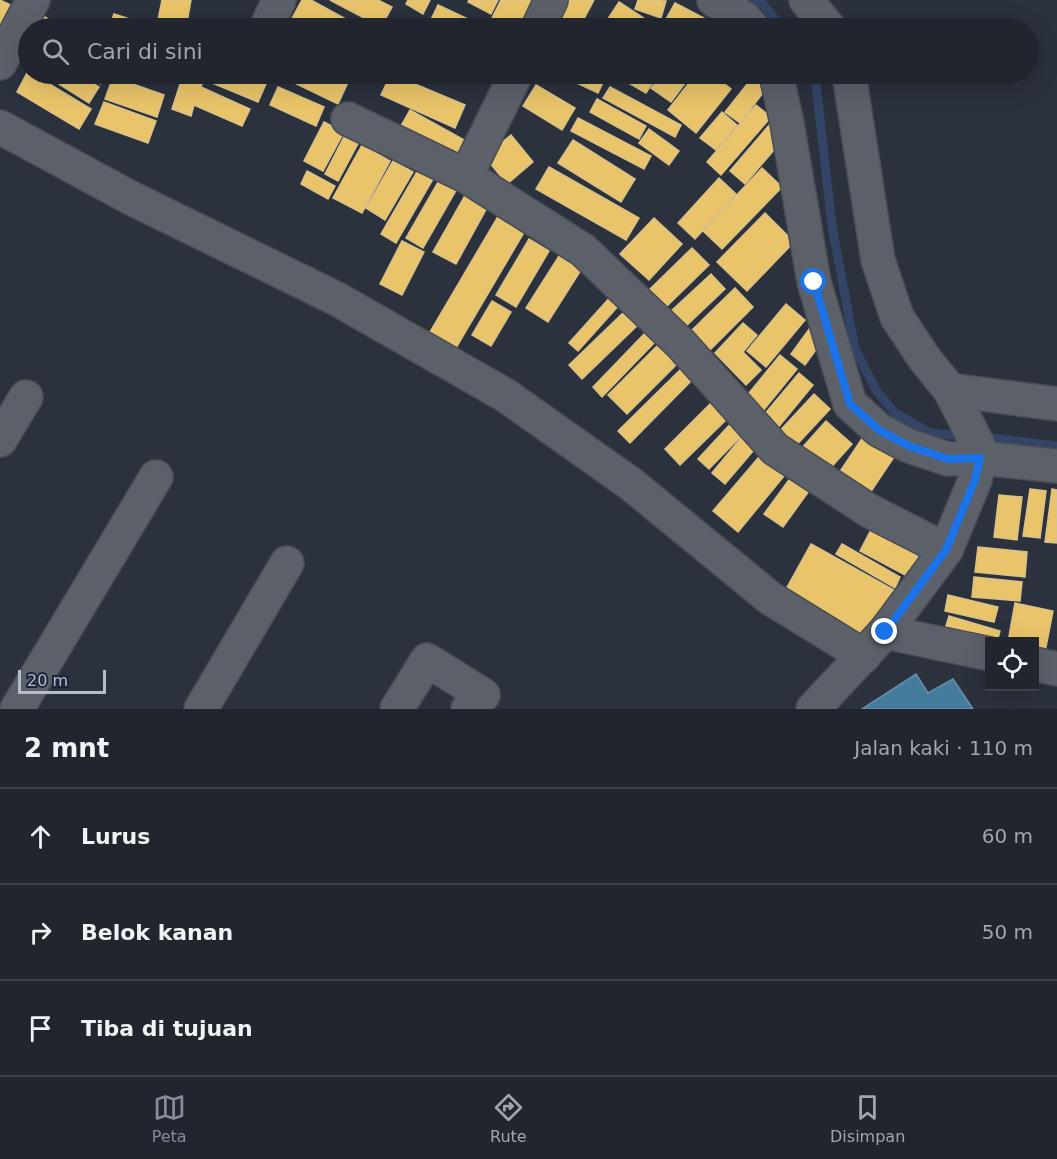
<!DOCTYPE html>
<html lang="id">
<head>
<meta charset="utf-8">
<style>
  :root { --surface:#20252e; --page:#2d313a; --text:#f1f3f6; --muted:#a2a5aa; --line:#3d424a; --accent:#858c9b }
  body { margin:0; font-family:"DejaVu Sans",sans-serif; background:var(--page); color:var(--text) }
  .controls { position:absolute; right:18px; bottom:18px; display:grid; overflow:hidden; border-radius:0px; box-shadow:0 6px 24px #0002 }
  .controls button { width:54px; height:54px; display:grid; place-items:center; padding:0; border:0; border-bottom:2px solid var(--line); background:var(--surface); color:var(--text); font:30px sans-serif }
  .scale { position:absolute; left:18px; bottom:15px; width:88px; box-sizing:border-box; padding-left:6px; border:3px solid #b5bdcd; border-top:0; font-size:16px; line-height:21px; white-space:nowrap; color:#b5bdcd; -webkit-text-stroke:4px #1d2639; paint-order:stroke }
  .stop { position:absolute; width:18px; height:18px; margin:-14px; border:4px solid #1a73e8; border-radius:50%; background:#fff }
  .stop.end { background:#1a73e8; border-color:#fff; box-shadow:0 2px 6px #0008 }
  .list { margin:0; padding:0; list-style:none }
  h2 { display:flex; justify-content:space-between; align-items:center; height:78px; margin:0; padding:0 24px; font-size:26px }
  h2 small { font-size:20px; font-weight:400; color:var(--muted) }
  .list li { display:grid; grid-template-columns:39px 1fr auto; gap:18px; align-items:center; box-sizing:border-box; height:96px; padding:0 24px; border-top:2px solid var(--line) }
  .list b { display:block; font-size:22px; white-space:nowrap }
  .list em { font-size:20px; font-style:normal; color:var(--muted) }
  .icon { flex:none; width:33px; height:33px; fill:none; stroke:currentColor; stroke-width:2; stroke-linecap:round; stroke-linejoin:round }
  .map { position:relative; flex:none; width:1057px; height:709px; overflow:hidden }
  .search { position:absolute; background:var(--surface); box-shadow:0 6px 24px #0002; left:18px; right:18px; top:18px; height:66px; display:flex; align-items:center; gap:15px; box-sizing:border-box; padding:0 21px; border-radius:33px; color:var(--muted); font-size:22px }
  .sheet { height:366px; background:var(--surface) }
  nav { display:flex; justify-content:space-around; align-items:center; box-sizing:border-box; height:84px; border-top:2px solid var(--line); background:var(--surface); font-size:16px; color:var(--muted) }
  nav a { display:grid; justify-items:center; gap:3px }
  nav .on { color:var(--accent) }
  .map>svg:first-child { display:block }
</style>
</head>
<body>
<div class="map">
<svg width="1057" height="709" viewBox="0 0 1057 709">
  <rect width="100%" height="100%" fill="#2b313d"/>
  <!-- homes -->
  <g fill="#e9c46a" stroke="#d9c288" stroke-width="1.5">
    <path d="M0 0 19 9 0 30Z"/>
    <path d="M162 0H191L186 28 157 25Z"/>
    <path d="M302 0H311L355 24 352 28H296L289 24Z"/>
    <path d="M330 0H378L392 7 381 27Z"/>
    <path d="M408 0H430L423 14 406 4Z"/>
    <path d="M469 0H498L491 14 468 2Z"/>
    <path d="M501 0H540L530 28H514L492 18Z"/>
    <path d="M560 0H594L579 28H546Z"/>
    <path d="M638 0 666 1 661 18 635 9Z"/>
    <path d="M619 2 659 28H610L604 25Z"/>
    <path d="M675 3 704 18 699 28H679L665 21Z"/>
    <path d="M438 5 487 28H437L429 24Z"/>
    <path d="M114 14 158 28H109Z"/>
    <path d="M45 17 62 28H38Z"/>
    <path d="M200 20 231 28H197Z"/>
    <path d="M717 20 725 28H707Z"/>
    <path d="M28 49V64L21 60Z"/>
    <path d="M28 71V74H33L91 109 79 129 17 92Z"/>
    <path d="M43 74H78L99 87 89 103Z"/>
    <path d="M84 74H107L100 84Z"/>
    <path d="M214 74H259L269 77 258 102 210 82Z"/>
    <path d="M276 74H341L350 78 338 104Z"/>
    <path d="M391 74 465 105 455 128 381 95Z"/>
    <path d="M566 74H607L598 93 564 77Z"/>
    <path d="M613 74H658L646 93Z"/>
    <path d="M662 74H692L671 102 651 88Z"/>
    <path d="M696 74H711L731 89 696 133 668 110Z"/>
    <path d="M755 74 769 85 740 123 725 112Z"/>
    <path d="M113 77 164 95 157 117 105 99Z"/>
    <path d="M182 78 202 84 201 87 250 109 242 126 194 105 191 116 172 109Z"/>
    <path d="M536 85 575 108 562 130 523 106Z"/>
    <path d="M278 87 324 107 316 126 270 105Z"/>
    <path d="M610 87 681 125 675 137 603 98Z"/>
    <path d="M597 99 646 126 639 139 590 112Z"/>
    <path d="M104 102 156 121 148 143 95 124Z"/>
    <path d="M756 105 771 117 721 175 707 162Z"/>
    <path d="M410 110 466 141 453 164 397 133Z"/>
    <path d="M722 112 737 125 716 150 700 138Z"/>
    <path d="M578 118 651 156 644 169 571 131Z"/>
    <path d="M324 122 344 132 323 171 304 161Z"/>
    <path d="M770 124 785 137 745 184 730 171Z"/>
    <path d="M649 129 679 151 669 165 639 143Z"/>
    <path d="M347 131 361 138 338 181 325 174Z"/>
    <path d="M511 135 533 162 507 184 485 157Z"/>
    <path d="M573 140 635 179 621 202 558 163Z"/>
    <path d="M362 145 390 161 362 213 333 198Z"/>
    <path d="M393 161 413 172 385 220 366 208Z"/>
    <path d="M549 167 639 218 626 240 536 189Z"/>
    <path d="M762 168 782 187 722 249 703 231Z"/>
    <path d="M418 170 433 179 396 243 381 234Z"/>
    <path d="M307 171 335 186 328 199 301 184Z"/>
    <path d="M441 177 458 187 423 248 406 238Z"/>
    <path d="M719 178 736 194 695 239 678 223Z"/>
    <path d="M467 192 489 204 456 264 433 252Z"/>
    <path d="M500 213 526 229 456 348 430 332Z"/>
    <path d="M765 213 794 242 747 291 717 262Z"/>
    <path d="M654 218 682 244 649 280 620 254Z"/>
    <path d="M529 239 549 251 516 307 496 295Z"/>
    <path d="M402 241 424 252 402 295 380 284Z"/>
    <path d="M692 248 709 265 666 307 649 290Z"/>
    <path d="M559 256 581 270 548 322 526 308Z"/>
    <path d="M711 274 725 289 684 328 670 312Z"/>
    <path d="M735 288 753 307 709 351 690 332Z"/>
    <path d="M612 295 621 303 578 351 569 343Z"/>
    <path d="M492 301 511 312 491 346 472 335Z"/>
    <path d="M786 304 805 320 766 367 747 351Z"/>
    <path d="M628 308 641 322 582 379 569 365Z"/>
    <path d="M743 323 757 335 743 352 761 370 746 385 715 353Z"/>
    <path d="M812 325 826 336 805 365 791 354Z"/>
    <path d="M646 332 656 341 602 397 593 387Z"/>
    <path d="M661 342 680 361 627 414 608 395Z"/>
    <path d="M780 355 797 369 758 417 741 403Z"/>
    <path d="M682 368 693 379 630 443 618 431Z"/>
    <path d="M799 373 813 385 772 435 757 423Z"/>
    <path d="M814 394 830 409 791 451 775 436Z"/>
    <path d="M713 401 729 417 680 465 665 449Z"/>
    <path d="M733 421 745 432 709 469 698 459Z"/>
    <path d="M826 421 852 444 827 472 801 449Z"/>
    <path d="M745 433 759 444 725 484 712 473Z"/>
    <path d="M865 434 896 454 866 499 835 479Z"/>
    <path d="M764 451 788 471 738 532 713 511Z"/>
    <path d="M791 477 809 491 783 527 764 514Z"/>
    <path d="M1030 489 1046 491 1040 538 1023 536Z"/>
    <path d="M1052 489 1057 490V543L1045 542Z"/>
    <path d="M999 495 1022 497 1017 540 994 537Z"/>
    <path d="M873 526 921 551 907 576 860 551Z"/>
    <path d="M811 544 894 590 862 646 780 600Z"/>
    <path d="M842 544 900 577 895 588 836 554Z"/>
    <path d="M978 547 1027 552 1025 577 975 572Z"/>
    <path d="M974 577 1022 582 1020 601 972 597Z"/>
    <path d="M948 595 998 607 994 622 945 611Z"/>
    <path d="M1015 603 1053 611 1045 652 1034 649V642H1008Z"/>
    <path d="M949 616 1000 631 997 642 943 636Z"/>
  </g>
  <!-- public -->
  <path fill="#457b9d" stroke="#678fab" stroke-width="1.5" d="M916 674 928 693 953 679 973 709H862Z"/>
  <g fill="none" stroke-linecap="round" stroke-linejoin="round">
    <!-- stream -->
    <g stroke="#334467" stroke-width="9">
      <path d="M755 0 763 4 782 28"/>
      <path d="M815 74 832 226 855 349 876 390 895 413 930 433 965 436"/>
      <path d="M982 437 1057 446"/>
    </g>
    <!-- minor casing -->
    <g stroke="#484c55" stroke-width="36">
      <g id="minor">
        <path d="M714 0 744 18 753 28"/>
        <path d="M266 28 279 0"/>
        <path d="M538 28 551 0"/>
        <path d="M0 63 33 0"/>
        <path d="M776 74 787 123 814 282 850 404 879 430 909 446 948 459 980 458 1057 466"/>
        <path d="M348 119 466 176 583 250 681 344 775 449 868 510 946 550"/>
        <path d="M0 127 131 198 337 299 505 395 631 484 770 598 864 656"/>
        <path d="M466 176 516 74"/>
        <path d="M950 390 1057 404"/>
        <path d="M0 440 26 397"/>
        <path d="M17 709 156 477"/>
        <path d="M201 709 287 563"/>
        <path d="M397 709 427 660 483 695 468 709"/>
      </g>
    </g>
    <!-- tertiary casing -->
    <g stroke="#484c55" stroke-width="36">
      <g id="tertiary">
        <path d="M806 0 829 28"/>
        <path d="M885 632 990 654"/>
        <path d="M1034 664 1057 669"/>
        <path d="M813 709 885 632 946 550 975 480 980 458 978 445 950 390 924 358 897 317 878 260 849 74"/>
      </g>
    </g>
    <!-- minor -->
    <use href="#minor" stroke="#5c6069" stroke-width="33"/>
    <!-- tertiary -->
    <use href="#tertiary" stroke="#5c6069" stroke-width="33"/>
  </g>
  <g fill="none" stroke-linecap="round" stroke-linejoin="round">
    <!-- route -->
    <path stroke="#1a73e8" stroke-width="8" d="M814 282 850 404 879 430 909 446 948 459 980 458 975 480 946 550 885 632"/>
  </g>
</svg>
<div class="controls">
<button><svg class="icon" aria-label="locate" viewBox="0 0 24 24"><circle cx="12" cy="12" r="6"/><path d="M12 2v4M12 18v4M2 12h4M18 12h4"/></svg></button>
</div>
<div class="scale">20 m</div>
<div class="stop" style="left:814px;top:282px"></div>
<div class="stop end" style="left:885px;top:632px"></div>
<div class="search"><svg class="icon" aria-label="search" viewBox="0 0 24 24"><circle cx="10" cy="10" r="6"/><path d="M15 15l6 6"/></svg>Cari di sini</div>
</div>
<section class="sheet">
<h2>2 mnt<small>Jalan kaki · 110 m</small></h2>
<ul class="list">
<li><svg class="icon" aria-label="ahead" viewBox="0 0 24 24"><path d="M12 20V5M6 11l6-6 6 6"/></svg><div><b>Lurus</b></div><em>60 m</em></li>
<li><svg class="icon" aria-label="right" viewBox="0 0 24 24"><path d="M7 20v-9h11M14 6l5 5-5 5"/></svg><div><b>Belok kanan</b></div><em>50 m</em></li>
<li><svg class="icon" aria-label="arrive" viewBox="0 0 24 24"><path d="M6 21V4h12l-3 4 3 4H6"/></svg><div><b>Tiba di tujuan</b></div></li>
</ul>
</section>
<nav>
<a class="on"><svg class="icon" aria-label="map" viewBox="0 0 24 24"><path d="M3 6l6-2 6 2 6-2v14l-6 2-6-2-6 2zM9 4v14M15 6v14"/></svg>Peta</a>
<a><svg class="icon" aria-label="directions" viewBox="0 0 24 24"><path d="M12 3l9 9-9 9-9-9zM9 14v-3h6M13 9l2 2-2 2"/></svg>Rute</a>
<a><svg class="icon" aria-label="saved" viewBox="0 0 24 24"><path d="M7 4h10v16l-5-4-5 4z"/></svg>Disimpan</a>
</nav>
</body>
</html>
